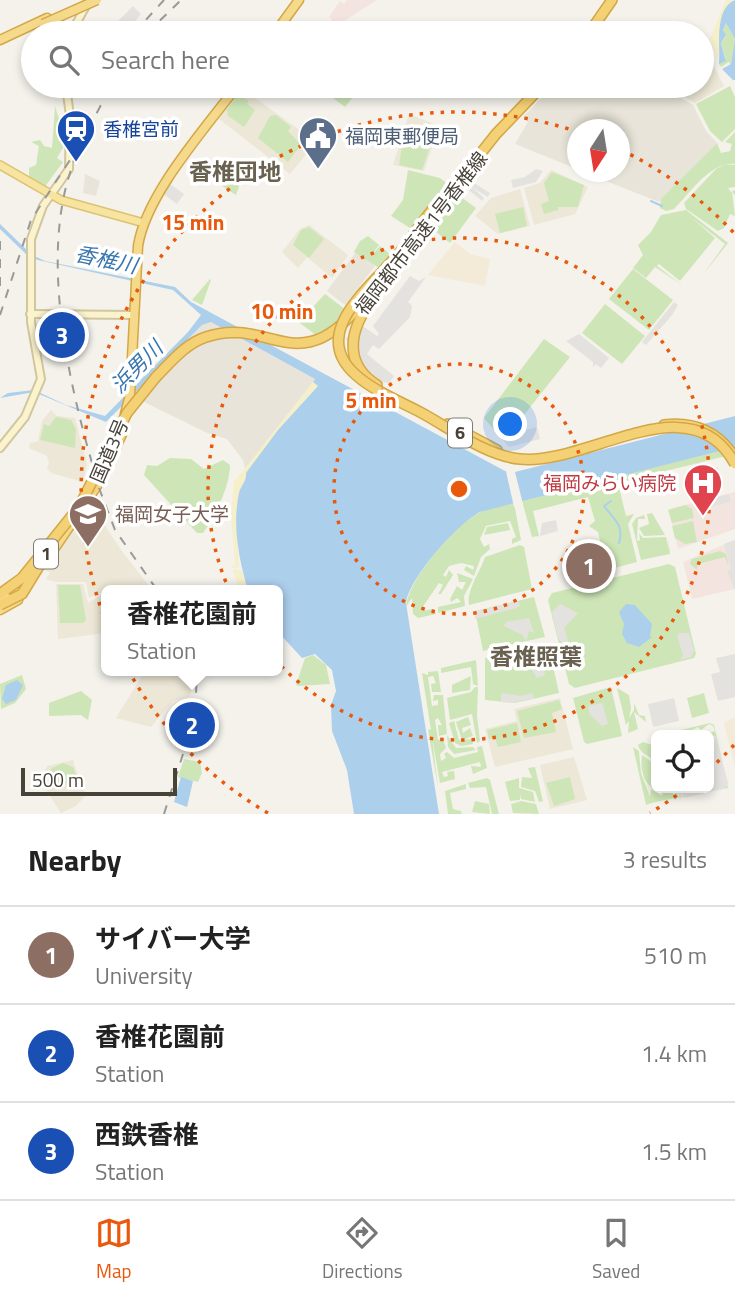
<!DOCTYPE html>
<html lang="en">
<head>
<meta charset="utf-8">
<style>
  :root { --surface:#fff; --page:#f2f2f2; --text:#222; --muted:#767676; --line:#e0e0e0; --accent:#ea580c }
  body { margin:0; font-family:"Titillium Web","Noto Sans JP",sans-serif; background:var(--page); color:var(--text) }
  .controls { position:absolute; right:21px; bottom:21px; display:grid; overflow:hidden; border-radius:10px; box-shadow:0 4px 10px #0003 }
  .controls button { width:63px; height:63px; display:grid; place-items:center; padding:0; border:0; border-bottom:2px solid var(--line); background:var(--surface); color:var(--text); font:35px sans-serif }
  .compass { position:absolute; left:567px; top:119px; width:63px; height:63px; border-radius:50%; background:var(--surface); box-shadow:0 4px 10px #0003; rotate:192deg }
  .scale { position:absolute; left:21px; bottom:18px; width:156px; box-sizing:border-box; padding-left:7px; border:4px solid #484339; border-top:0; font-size:19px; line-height:24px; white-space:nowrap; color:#484339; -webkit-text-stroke:5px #fff; paint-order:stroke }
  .you { position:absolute; left:511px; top:425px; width:24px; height:24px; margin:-18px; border:5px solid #fff; border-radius:50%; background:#1a73e8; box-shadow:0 0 0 10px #1a73e833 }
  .badge { display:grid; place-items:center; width:46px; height:46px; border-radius:50%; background:var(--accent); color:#fff; font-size:23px; font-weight:700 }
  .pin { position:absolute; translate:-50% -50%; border:4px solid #fff; box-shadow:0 2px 7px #0006 }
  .popup { position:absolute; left:101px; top:585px; width:182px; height:91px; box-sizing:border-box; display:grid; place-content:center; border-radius:10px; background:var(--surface); filter:drop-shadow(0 2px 5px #0005); font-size:23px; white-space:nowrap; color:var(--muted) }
  .popup b { font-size:26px; color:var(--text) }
  .popup::after { content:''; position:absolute; left:50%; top:100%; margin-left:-14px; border:14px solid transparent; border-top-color:var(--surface) }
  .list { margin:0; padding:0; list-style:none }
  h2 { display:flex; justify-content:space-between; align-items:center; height:91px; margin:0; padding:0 28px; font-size:30px }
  h2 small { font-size:23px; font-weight:400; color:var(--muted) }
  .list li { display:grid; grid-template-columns:46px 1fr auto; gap:21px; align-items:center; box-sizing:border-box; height:98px; padding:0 28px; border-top:2px solid var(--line) }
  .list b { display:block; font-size:26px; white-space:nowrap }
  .list p { margin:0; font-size:23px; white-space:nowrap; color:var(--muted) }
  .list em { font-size:23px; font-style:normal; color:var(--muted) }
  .icon { flex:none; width:38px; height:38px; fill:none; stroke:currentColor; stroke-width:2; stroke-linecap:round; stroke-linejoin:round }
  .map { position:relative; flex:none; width:735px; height:814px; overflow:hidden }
  .search { position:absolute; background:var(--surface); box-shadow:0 4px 10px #0003; left:21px; right:21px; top:21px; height:77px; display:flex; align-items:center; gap:18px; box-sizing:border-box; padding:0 24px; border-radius:38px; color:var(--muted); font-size:26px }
  .sheet { height:385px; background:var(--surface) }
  nav { display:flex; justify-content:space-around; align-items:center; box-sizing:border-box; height:98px; border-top:2px solid var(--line); background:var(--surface); font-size:19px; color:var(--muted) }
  nav a { display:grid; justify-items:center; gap:4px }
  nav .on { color:var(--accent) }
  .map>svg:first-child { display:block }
</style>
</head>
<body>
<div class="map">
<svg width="735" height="814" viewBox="0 0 735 814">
  <rect width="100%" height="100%" fill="#f4f2eb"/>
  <!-- residential -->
  <g fill="#e8e4d9">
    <path d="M656 22 675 25 682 33H653Z"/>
    <path d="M553 86H675L674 94 693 105 706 131 717 143 659 202 583 172H620V130H578L577 169 515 144 528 122 523 117Z"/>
    <path d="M85 174 100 181 96 196 83 193Z"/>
    <path d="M356 252 375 266 345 305 327 291Z"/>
    <path d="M211 322 315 379 246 473 243 460 227 439 207 433 132 396 202 325Z"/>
  </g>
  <!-- commercial -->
  <g fill="#f4ead8">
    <path d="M455 242 470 254 490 259 485 286 428 275Z"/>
    <path d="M735 717V768L724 723Z"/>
  </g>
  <!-- education -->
  <g fill="#ece7d6">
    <path d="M702 44 724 86 695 103 676 92 677 86H702Z"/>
    <path d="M240 87 316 142 290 174 219 119Z"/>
    <path d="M409 114 439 126 424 171 393 165Z"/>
    <path d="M551 170 588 187 575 214 534 225 524 188 540 183Z"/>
    <path d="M520 189 530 226 498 234 475 216 491 198Z"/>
    <path d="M309 225 348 255 332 278 307 257 298 268 282 252 300 229Z"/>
    <path d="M51 410 57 416 75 418 87 464 83 482 51 473 47 468 49 464 47 456 29 448 30 443 38 441 42 421Z"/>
    <path d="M92 500 96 502 107 529 124 554 149 586 145 590H106L89 598 86 582H55L46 579 50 573 44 569Z"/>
    <path d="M601 557 603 571 578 577 574 564Z"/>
    <path d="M56 584H83L88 603 104 593 106 633 58 639Z"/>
    <path d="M145 671H187L186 683 192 690 189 697 173 701 151 727 116 718Z"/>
    <path d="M560 698 573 749 495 767 485 729 517 721 514 709Z"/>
    <path d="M574 757 587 800 550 809 540 765Z"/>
    <path d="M73 760 81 786 87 794 76 806 61 813 41 782 47 766Z"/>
  </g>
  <!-- medical -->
  <g fill="#f4e4e0">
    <path d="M347 0H377L333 28 329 24 332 19 329 17 340 1 344 4Z"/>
    <path d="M735 492V529L678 549 669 509Z"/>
    <path d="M735 540V589L692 599 683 562Z"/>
  </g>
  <!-- green -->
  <g fill="#cee6b7">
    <path d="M726 23 735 39 731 65 729 62 721 67 719 64 726 59 721 43 726 36 723 30Z"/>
    <path d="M317 86H352L357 92 345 107Z"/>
    <path d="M730 86 735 97V129L722 142 710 131 696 104Z"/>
    <path d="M238 94 249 101 247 104 255 110 244 127 228 116 227 110Z"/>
    <path d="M55 106 60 122 58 132 65 144 57 158 63 162 44 188 29 178V168L36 165 39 146 31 142 40 140 44 146 52 148Z"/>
    <path d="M276 115 291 127 288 131 301 145 288 162 258 138 270 116Z"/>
    <path d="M735 132V164C712 160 689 194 674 209L666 211 660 208 661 199 717 143 721 153 730 151 732 144 725 142Z"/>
    <path d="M403 139 429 150 422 170 399 165Z"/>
    <path d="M725 164 735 165V187L728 188 731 192 735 190V195L732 192 735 216 730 214 724 228 718 231 686 209 684 203 716 169Z"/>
    <path d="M408 170 440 178 449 185 413 230 391 216 403 200Z"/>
    <path d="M552 172 584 185 578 207H558V210L544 214 541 204 549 201 544 183Z"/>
    <path d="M231 174 241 181 236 195 222 186Z"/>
    <path d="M457 194 476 208 450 243 431 228Z"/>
    <path d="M523 207 527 226 500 233 495 214Z"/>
    <path d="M686 210 728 243 702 276 725 244 692 218 715 238 680 281 659 264 657 266 682 285 655 267 646 278 633 268 643 255 638 245 651 232 661 215Z"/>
    <path d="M309 227 324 239 309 258 293 245 301 230Z"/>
    <path d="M368 236 379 245 369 258 380 246 390 254 379 268 354 252 360 241Z"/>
    <path d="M633 269 673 300 649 330 609 299Z"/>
    <path d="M211 280 202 305 192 300 210 279Z"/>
    <path d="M325 294 350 313 339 327 317 336 288 314 311 309Z"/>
    <path d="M605 304 645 336 622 364 582 333Z"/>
    <path d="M544 339 570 357 508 435 500 437 484 418Z"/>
    <path d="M56 417 71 420 76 429 75 448 40 440 44 424 49 426Z"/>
    <path d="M728 448 730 455 618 483 626 516 634 514 628 524 637 562 607 570 598 532 589 526 595 521 588 497 533 511 539 536 532 537 522 501Z"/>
    <path d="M170 458 191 459 204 469 223 460 230 465C230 486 215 516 203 533H197L144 475 147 465 157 466Z"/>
    <path d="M514 503 521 540 512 544V539L516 537 510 521 486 526 480 539 484 547 489 544 490 549 481 557 474 576 464 570 466 566 473 570 474 566 461 563 449 566 443 575 446 577 449 570 453 575 441 594H438L443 585 439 583 422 608 423 611 433 609 436 614 418 618 413 614 412 598 406 607C408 580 453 527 477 514 488 508 502 506 514 503Z"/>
    <path d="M686 505 692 509 694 518 672 523 668 510Z"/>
    <path d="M652 513 665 535 644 536 639 528 649 524 647 514Z"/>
    <path d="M644 515 645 519H638L637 541 640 540 639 533 643 538 666 537 669 550 668 536 670 554 641 560 632 524 636 518Z"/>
    <path d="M693 521 697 542 685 544 675 538 672 526Z"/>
    <path d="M508 523 510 530 484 535 487 527Z"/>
    <path d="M520 545 524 547 532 589 469 605C466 591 481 570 485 557Z"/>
    <path d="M720 551 726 554 729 567 725 557 698 564 697 570 690 564 692 559Z"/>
    <path d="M669 564 675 567 696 654 694 658 575 688 569 684 548 600 552 593Z"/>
    <path d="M457 573 473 579 464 596 465 606 438 613V607L461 602 457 598 451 602 450 599 457 586 462 590 466 582H459Z"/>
    <path d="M58 585H80L86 620 83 623H60Z"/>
    <path d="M534 597 545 637 483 651 475 611Z"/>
    <path d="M548 643 559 693 515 703 485 700V658Z"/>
    <path d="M313 655 326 665 330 684 299 686 296 685 305 658Z"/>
    <path d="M476 660 478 686 473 684 471 667 441 673V668Z"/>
    <path d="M438 671 441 692H432L431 684 436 683 433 676 428 677 432 706 438 705V700L433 701 434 695H443L447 734 439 736 438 725H442L438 718 435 720 438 740 443 739 446 748 440 754 441 761 446 758 444 754 447 752 454 758 478 752 477 747 482 746 487 768 473 774 471 766 481 767 480 762 442 772 444 777 448 776 447 772 454 771 455 779 440 783 432 737 438 788 428 729 431 730 422 673 428 675V672Z"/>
    <path d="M22 675 26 689 15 703 1 709 0 684Z"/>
    <path d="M471 676 470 690 452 693V685Z"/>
    <path d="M475 687H478L477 716 480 741 477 743 472 714 450 720 447 698 471 692Z"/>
    <path d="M611 687 622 736 587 744 584 742 573 698Z"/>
    <path d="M617 688 629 695 631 709 629 718 634 710V703L639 715 645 716 646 722 634 712 638 729 628 733 629 721 626 725Z"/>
    <path d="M81 691 92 700 88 720 81 715 49 716V703Z"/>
    <path d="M704 693 709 713 692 718 687 698Z"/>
    <path d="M559 700 562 709 552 713 556 732 524 738 517 711Z"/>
    <path d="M468 717 471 725 462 728 463 733 470 728 473 736 462 740 456 722Z"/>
    <path d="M454 721 459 740 472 739 473 744 461 746 455 743 449 723Z"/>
    <path d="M517 723 521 742 498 747 495 738 489 739 487 730Z"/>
    <path d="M710 723 714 725 728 788C705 793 655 801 646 805L633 747 639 751 641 773 650 797 651 789 662 796 663 790 656 791C643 783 640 769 642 755L656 765V788H672L675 800 677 799 674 788 680 799 684 793 686 797 725 788 716 736 705 735 715 731 713 726 709 724 701 730 698 727 682 735H660Z"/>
    <path d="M447 735 456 748 473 747 476 750 454 754 448 747Z"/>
    <path d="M656 737 654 745H656V763C653 756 641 756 638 745L643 742 652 745Z"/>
    <path d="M184 759 200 762 202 773 198 782 178 777Z"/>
    <path d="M63 763 73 767 76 775 65 785 63 781 52 787 47 775 52 768Z"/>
    <path d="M535 767 543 801 539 802 535 791 521 787 522 777 532 778 528 768Z"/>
    <path d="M570 777 575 799 554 806 546 783Z"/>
    <path d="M487 778 490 780 499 814H492L486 787 470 788 468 783Z"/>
    <path d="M519 778V788L533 792 535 802 521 799 520 794V800L510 801 505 782Z"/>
    <path d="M466 784V789L450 793 453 809 461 811 462 814H448L445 791Z"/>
    <path d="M475 801 489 804 490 814 472 812Z"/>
    <path d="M521 801 536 804 539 814 513 813 511 804Z"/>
  </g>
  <!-- sand -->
  <g fill="#f5efca">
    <path d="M726 0H733L721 22 718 61 710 39Z"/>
    <path d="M313 382 318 386C301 402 246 470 240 491 233 514 238 543 239 567L232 568 235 562 231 517 234 482Z"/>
    <path d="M233 569 242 571 248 590H239Z"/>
  </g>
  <!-- parking -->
  <g fill="#e4e2df">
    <path d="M133 6 141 14 126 33H118L113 26Z"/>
    <path d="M536 169 543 171 536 182 513 188 511 180 525 177Z"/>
    <path d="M471 181 490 193 488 197 473 188 484 198 482 201 466 188Z"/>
    <path d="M170 184 184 194 177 204 162 193Z"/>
    <path d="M410 276 419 281 426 277 408 302 412 306 410 317 379 349 373 345 367 354 394 376 389 383 375 381 361 369 346 339 357 322 377 336 379 334 373 326Z"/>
    <path d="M674 302 678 305 672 315 646 345 642 342Z"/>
    <path d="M579 334 609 358 601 368 596 364 593 367V362L566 341Z"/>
    <path d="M537 427 540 439 509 447 500 437Z"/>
    <path d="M700 463 702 470 718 467 722 490 708 491 704 476 698 477 695 464Z"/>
    <path d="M729 494 731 502 698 510 697 502Z"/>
    <path d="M556 520 558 531 540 536 542 523Z"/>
    <path d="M735 540V589H734L727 571 731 569 724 544Z"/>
    <path d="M596 545 598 554 574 560 577 557 575 550Z"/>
    <path d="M518 601 520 606 516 608 475 619V611Z"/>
    <path d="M560 604 578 613 564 628 568 641 565 646 558 638 552 612Z"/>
    <path d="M529 618 534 633 529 631 526 641 523 635 504 626 506 622Z"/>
    <path d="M680 633H689L694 650 691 657 680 660 683 655 677 635Z"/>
    <path d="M735 654V697L718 701 711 674 720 672 716 658Z"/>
    <path d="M539 656 545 675 537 678 527 662Z"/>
    <path d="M501 693 520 696 532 693 534 698 513 703 501 702Z"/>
    <path d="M674 698 679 721 653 727 648 704Z"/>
    <path d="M602 703 608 724 602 726 590 715 588 706Z"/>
    <path d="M716 736 728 783 725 788 685 798 682 793 680 799 677 788H685V791L687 788H709V771L713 770 709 738Z"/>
  </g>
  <!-- water -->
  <g fill="#accfec">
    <path d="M735 0V80H733L722 69 731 64 735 39 726 23 723 30 726 35 721 43 726 61 719 64C721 49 713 9 735 0Z"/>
    <path d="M0 224 32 255 45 261 175 287 191 302 505 471 515 472 735 416V447L480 512C457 524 410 577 406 603L439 814H354L347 770 332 731 331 705 336 691 332 670 315 654 302 658 278 632V590H248C239 560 232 525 239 493 241 485 247 481 246 473L278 430 318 386 313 382 315 379 211 322 202 325 106 422 34 392 0 398 8 393 34 390 66 405 105 416 188 332 201 315 173 290 38 260 28 256 0 229Z"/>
    <path d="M626 604 635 605 652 624 650 636 652 637 639 647 627 643 622 634 624 624 619 612Z"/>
    <path d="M17 680 23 685 16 700 6 704 2 699 6 685Z"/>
    <path d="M181 777 193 781 187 807 174 802Z"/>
  </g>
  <!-- pier -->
  <path fill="#f4f2eb" d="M505 467 514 468 523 504 514 507Z"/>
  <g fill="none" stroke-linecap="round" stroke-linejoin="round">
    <!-- stream -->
    <g stroke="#accfec" stroke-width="2">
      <path d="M651 201 662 206"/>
      <path d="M611 501 604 506C613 518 625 526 619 543"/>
    </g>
    <!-- secondary casing -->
    <g stroke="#d1c79e" stroke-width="10">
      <g id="secondary">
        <path d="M71 33 87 4"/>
        <path d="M30 314 134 315"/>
        <path d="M0 448 25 417 41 379 31 322V239L43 206 69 169 70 116 66 86"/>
      </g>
    </g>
    <!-- primary casing -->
    <g stroke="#ddc271" stroke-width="10">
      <path id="primary" d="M0 165 61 200 144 223"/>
    </g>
    <!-- trunk casing -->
    <g stroke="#d4a746" stroke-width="11">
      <g id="trunk">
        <path d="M275 33 299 0"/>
        <path d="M0 40 47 18"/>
        <path d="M125 414 130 395 138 246C146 194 205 129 237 86"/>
        <path d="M44 564 97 486"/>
        <path d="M6 597 29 575"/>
        <path d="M0 610 18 600"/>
      </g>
    </g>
    <!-- motorway casing -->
    <g stroke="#d4a746" stroke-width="12">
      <g id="motorway">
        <path d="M589 33 612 0"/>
        <path d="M436 210 496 134 542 86"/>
        <path d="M414 233 436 205"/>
        <path d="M407 251 426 231"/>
        <path d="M367 307C348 335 346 366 377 385"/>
        <path d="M156 377C171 362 185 344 206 337 270 315 297 383 362 303"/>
        <path d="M448 424 497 450"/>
        <path d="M664 425C694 421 719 432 735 458"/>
        <path d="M93 489 108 463"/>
      </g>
    </g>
    <!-- secondary -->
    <use href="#secondary" stroke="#fbf3ce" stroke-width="6"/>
    <!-- primary -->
    <use href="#primary" stroke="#f8e4a1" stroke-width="7"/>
    <!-- trunk -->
    <use href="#trunk" stroke="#f6da8c" stroke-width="8"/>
    <!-- motorway -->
    <use href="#motorway" stroke="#f5d176" stroke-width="9"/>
    <!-- rail -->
    <g stroke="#999" stroke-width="2" stroke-dasharray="9 9" stroke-linecap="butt">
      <path d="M134 33 164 0"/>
      <path d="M147 33 181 0"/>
      <path d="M0 241V290"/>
      <path d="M0 315 31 220 70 160"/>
      <path d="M92 463C68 379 44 269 67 183 76 149 95 117 111 86"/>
      <path d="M99 488 115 530 157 590"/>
      <path d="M164 814 195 716 197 671"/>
    </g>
    <!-- trunk-bridge casing -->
    <g stroke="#d4a746" stroke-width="11" stroke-linecap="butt">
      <g id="trunk-bridge">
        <path d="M43 24 97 0"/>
        <path d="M0 599 6 597"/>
      </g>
    </g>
    <!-- motorway-bridge casing -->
    <g stroke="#d4a746" stroke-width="12" stroke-linecap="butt">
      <g id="motorway-bridge">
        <path d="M420 230C407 244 394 259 381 273 355 301 315 339 356 375 374 391 399 401 420 412 450 428 486 456 520 459 587 466 691 381 735 464"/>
        <path d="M419 235 442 206"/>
        <path d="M360 311 400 260"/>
        <path d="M108 463 123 431"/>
        <path d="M0 594 22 578 79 507 127 413 156 377"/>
        <path d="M0 605 22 594 44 558"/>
      </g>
    </g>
    <!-- trunk-bridge -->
    <use href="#trunk-bridge" stroke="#f6da8c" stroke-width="8"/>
    <!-- motorway-bridge -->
    <use href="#motorway-bridge" stroke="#f5d176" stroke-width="9"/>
  </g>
  <!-- distance rings -->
  <g fill="none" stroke="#e8590c" stroke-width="3.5" stroke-dasharray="3.5 7">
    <circle cx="459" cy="489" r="125"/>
    <circle cx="459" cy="489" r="251"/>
    <path d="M734 745A376 376 0 0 1 711 768M685 789A376 376 0 0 1 650 813M268 813A376 376 0 0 1 575 131M621 150A376 376 0 0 1 734 233"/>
  </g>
  <!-- icons -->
  <defs>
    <g id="station-pin" transform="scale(2.0125)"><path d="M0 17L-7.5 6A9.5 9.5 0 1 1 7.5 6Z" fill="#1a4fb4" stroke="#fff"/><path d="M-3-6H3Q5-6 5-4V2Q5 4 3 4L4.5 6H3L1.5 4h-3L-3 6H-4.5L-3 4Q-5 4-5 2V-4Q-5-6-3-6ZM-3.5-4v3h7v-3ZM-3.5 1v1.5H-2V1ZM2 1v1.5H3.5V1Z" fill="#fff"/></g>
    <g id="civic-pin" transform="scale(2.0125)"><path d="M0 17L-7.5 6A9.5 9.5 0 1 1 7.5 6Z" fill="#5c6f8a" stroke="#fff"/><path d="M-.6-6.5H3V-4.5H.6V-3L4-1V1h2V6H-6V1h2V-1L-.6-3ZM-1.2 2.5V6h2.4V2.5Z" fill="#fff"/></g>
    <g id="hospital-pin" transform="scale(2.0125)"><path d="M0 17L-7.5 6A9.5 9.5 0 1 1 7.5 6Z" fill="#e0444e" stroke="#fff"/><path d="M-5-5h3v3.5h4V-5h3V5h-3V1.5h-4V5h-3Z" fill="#fff"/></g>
    <g id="university-pin" transform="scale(2.0125)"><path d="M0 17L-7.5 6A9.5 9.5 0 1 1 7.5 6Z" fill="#8d6e63" stroke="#fff"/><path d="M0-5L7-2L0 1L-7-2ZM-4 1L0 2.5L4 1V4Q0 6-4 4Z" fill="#fff"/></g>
  </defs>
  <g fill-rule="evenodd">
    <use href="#station-pin" x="76" y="129"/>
    <use href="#civic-pin" x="318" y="136"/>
    <use href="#hospital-pin" x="703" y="483"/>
    <use href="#university-pin" x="88" y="514"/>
  </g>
  <g text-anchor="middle" stroke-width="7" stroke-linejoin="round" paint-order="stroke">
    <!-- shield labels -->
    <g fill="#fff" stroke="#7f7b74" stroke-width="2">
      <rect x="448" y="418.5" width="24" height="29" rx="5"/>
      <rect x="34" y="539.5" width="24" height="29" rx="5"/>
    </g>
    <g font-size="18" font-weight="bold" fill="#484339">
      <text x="460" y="439">6</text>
      <text x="46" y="560">1</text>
    </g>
    <!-- transit labels -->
    <g font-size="19" fill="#164399" stroke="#fff" text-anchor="start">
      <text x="103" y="136">香椎宮前</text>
    </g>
    <!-- service labels -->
    <g font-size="19" fill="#4e5e75" stroke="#fff" text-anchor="start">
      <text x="345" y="143">福岡東郵便局</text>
    </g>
    <!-- street labels -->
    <g font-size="19" fill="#484339" stroke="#fff">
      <text transform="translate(421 233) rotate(-52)" y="7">福岡都市高速1号香椎線</text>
      <text transform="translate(109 451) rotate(-67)" y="7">国道3号</text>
    </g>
    <!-- health labels -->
    <g font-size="19" fill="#be3a42" stroke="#fff" text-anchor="end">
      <text x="676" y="490">福岡みらい病院</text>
    </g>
    <!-- education labels -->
    <g font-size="19" fill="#785e54" stroke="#fff" text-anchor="start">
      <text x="115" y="521">福岡女子大学</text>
    </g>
    <!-- water labels -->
    <g font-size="21" font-style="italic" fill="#3876ae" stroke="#fff">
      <text transform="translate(106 260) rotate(12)" y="7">香椎川</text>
      <text transform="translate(137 367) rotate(-45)" y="7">浜男川</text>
    </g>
    <!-- quarter labels -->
    <g font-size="23" font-weight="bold" fill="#6a6251" stroke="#fff">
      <text x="235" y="180">香椎団地</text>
      <text x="536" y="665">香椎照葉</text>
    </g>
  </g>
  <circle cx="459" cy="489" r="10" fill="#e8590c" stroke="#fff" stroke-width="3.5"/>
  <g font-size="21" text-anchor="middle" font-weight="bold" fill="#e8590c" stroke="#fff" stroke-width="7" stroke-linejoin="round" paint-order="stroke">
    <text x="193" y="230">15 min</text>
    <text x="282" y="319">10 min</text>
    <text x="371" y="408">5 min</text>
  </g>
</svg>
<div class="controls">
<button><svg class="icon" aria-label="locate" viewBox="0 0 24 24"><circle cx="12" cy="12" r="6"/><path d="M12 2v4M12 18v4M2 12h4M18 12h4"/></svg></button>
</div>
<svg class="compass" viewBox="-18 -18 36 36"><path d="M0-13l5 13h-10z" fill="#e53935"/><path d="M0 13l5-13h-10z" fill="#767676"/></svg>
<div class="scale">500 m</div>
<div class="you"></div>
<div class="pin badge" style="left:589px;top:566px;background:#8d6e63">1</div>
<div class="pin badge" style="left:192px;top:725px;background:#1a4fb4">2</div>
<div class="popup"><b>香椎花園前</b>Station</div>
<div class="pin badge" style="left:62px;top:335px;background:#1a4fb4">3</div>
<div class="search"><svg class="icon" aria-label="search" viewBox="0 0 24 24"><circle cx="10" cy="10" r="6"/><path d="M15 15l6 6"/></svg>Search here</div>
</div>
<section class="sheet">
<h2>Nearby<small>3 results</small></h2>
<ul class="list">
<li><span class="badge" style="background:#8d6e63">1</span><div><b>サイバー大学</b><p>University</p></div><em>510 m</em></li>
<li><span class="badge" style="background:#1a4fb4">2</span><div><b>香椎花園前</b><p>Station</p></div><em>1.4 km</em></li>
<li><span class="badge" style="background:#1a4fb4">3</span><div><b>西鉄香椎</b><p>Station</p></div><em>1.5 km</em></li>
</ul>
</section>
<nav>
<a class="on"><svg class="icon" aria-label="map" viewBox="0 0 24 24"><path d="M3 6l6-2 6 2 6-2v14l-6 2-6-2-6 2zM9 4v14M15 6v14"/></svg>Map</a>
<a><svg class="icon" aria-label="directions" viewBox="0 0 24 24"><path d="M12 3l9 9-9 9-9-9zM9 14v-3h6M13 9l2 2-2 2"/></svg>Directions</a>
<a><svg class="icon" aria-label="saved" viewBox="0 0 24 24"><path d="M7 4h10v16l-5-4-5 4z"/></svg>Saved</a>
</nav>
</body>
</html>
